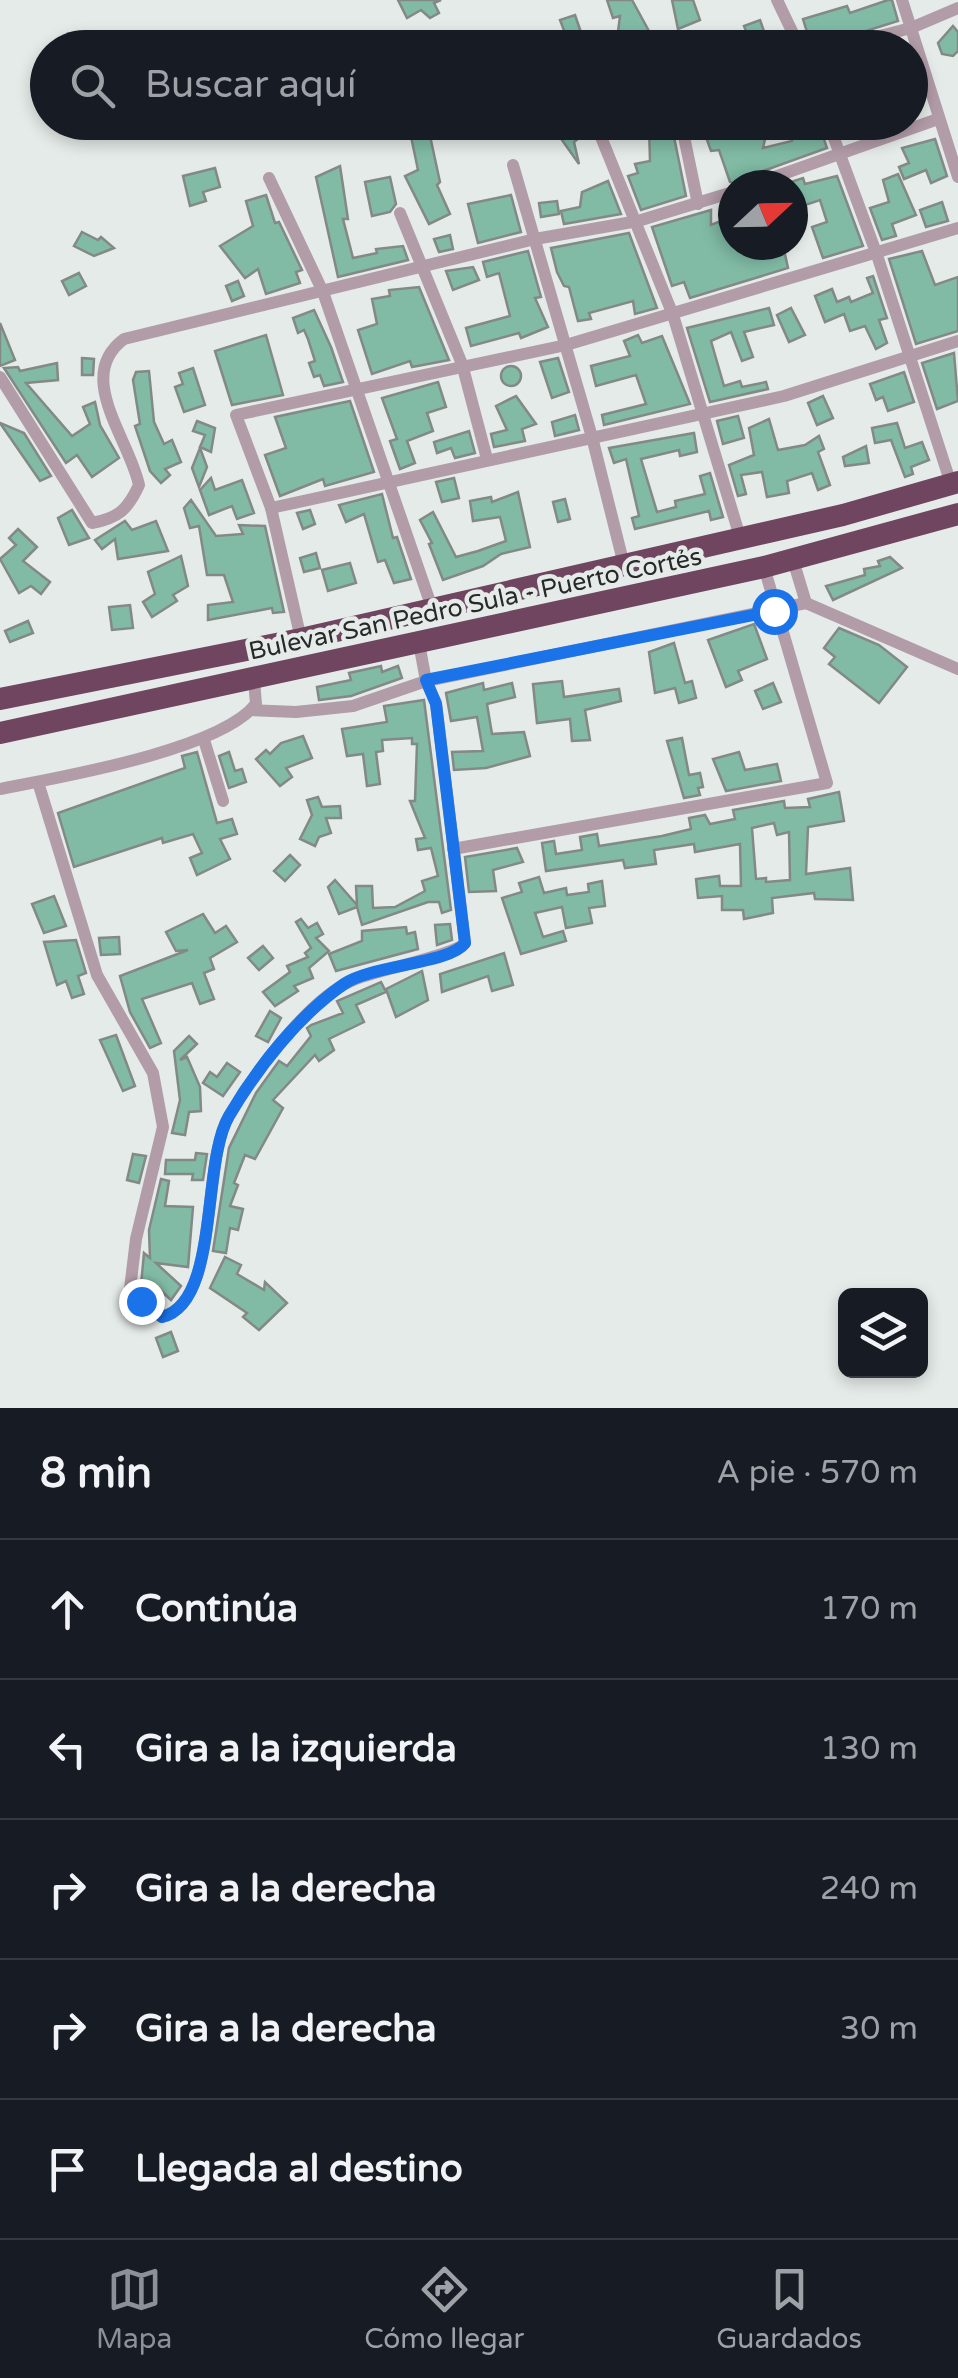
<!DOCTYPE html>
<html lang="es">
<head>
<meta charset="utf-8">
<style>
  :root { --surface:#171b24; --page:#242831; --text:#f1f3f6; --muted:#9ea1a6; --line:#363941; --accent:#8c9099 }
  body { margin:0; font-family:"Varela Round",sans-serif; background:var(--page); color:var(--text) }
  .controls { position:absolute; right:30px; bottom:30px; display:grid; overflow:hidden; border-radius:15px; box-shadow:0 5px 15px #0003 }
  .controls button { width:90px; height:90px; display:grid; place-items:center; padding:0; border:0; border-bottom:2px solid var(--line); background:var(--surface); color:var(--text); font:50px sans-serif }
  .compass { position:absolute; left:718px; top:170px; width:90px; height:90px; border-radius:50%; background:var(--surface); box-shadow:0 5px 15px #0003; rotate:68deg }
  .stop { position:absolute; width:30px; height:30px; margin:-22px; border:8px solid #1a73e8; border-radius:50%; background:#fff }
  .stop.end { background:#1a73e8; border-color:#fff; box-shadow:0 2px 10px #0008 }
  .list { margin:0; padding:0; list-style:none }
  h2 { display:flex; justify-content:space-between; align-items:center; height:130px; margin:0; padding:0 40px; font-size:42px }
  h2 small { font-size:32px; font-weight:400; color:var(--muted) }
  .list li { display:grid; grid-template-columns:65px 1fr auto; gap:30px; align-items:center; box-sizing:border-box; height:140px; padding:0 40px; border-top:2px solid var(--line) }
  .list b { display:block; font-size:38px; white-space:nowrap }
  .list em { font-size:32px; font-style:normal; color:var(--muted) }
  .icon { flex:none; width:55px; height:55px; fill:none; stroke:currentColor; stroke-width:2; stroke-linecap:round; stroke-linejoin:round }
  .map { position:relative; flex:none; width:958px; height:1408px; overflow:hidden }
  .search { position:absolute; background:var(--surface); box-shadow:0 5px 15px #0003; left:30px; right:30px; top:30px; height:110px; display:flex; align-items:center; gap:25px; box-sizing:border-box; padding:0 35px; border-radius:55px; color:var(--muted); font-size:38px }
  .sheet { height:830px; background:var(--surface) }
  nav { display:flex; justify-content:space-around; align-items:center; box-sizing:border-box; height:140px; border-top:2px solid var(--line); background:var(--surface); font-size:28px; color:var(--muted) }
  nav a { display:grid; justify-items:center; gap:5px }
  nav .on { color:var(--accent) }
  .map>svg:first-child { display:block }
</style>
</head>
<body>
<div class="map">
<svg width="958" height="1408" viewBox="0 0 958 1408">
  <rect width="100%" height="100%" fill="#e5ebe8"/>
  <!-- building -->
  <g fill="#81bba5" stroke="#838986" stroke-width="2.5" fill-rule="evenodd">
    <path d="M398 0H441L434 3 439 13 430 18 421 10 407 18Z"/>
    <path d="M607 0H632L650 33 648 48H616L620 16 613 18Z"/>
    <path d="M672 0H693L700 20 678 29Z"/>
    <path d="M888 0H892L898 21 812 48 803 19 847 6 850 13Z"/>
    <path d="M575 15 584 41 570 46 560 20Z"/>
    <path d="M760 20 770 48H737L748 36 744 26Z"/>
    <path d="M953 26 958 32V51L953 56 942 54 938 43Z"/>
    <path d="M408 122H427L440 182 437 185 450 214 429 224 405 176 418 170Z"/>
    <path d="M435 122H469L465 135Z"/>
    <path d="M572 122H583L588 131 574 142 579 164 562 140 561 130Z"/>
    <path d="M662 122H671L686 196 641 210 628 176 638 173 635 164 650 161 649 127 662 126Z"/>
    <path d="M708 122H769L763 148 792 141 783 122H818L827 148 749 176 739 184 730 182 719 150 711 151 706 137 712 134Z"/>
    <path d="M852 122H898L857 137Z"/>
    <path d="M935 139 947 176 931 183 926 170 904 179 899 167 909 163 902 148Z"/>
    <path d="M340 166 348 219H343L353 258 377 253 376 249 403 246 408 260 338 277 316 177Z"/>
    <path d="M215 168 220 187 203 192 206 201 190 206 183 176Z"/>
    <path d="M898 174 916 215 892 224 896 236 882 240 870 208 889 202 883 180Z"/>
    <path d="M837 176 863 246 823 258 812 227 827 222 820 200 793 209V185H782L803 178 805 184Z"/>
    <path d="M390 177 396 204 390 212 372 216 365 182Z"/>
    <path d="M608 181 621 214 564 224 561 211 580 207 582 192Z"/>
    <path d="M266 195 275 223 279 222 302 270 296 272 300 283 266 294 258 269 245 278 220 246 253 226 246 201Z"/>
    <path d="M511 195 521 232 478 243 468 204Z"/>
    <path d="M557 201 559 214 541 217 539 203Z"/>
    <path d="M942 202 948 221 926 227 920 210Z"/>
    <path d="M711 210V225L733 216V245H783L788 268 690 298 684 282 672 286 652 227Z"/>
    <path d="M82 232 98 240 101 237 114 248 94 256 74 246Z"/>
    <path d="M629 233 657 308 635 314 633 301 589 313 591 319 578 321 569 287 564 286 557 272 551 248Z"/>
    <path d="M450 235 453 249 439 252 434 239Z"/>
    <path d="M528 251 541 297 535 298 548 327 521 338 519 333 471 346 466 328 510 316 499 273 487 277 483 262Z"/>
    <path d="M922 251 935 285 958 277V331L916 344 889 259Z"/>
    <path d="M473 267 479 280 453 290 446 271Z"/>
    <path d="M79 273 86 286 69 295 62 281Z"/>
    <path d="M873 276 887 318 879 320 887 343 876 349 865 326 850 331 844 314 825 322 815 296 832 289 837 302 849 297 851 302 873 293 867 278Z"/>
    <path d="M238 281 244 296 232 301 226 286Z"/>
    <path d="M419 287 449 360 412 367 410 361 372 374 358 330 377 324 372 299 390 296 389 290Z"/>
    <path d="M769 308 774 325 744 332 753 357 742 361 731 332 711 341 724 386 740 381 742 387 766 382 768 389 710 402 687 328Z"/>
    <path d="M791 308 805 335 789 342 777 315Z"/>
    <path d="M314 310 331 347 343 382 324 386 320 375 314 377 309 363 315 361 308 339 304 330 298 333 293 318Z"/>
    <path d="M0 323 15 360 0 366Z"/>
    <path d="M266 335 283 395 232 405 215 351Z"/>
    <path d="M638 335 642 343 662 336 690 404 604 425 602 415 646 404 636 375 596 386 591 366 630 356 624 341Z"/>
    <path d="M954 353 958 401 937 409 922 363Z"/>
    <path d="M82 358 94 359 93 375H82Z"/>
    <path d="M558 358 569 392 552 398 540 362Z"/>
    <path d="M57 363 58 380 26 383 72 436 90 424 83 407 95 402 100 425 119 458 92 477 77 455 66 463 4 368 18 367 20 371Z"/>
    <circle cx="511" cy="376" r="10"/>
    <path d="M193 368 205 405 184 412 175 387 183 384 179 373Z"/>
    <path d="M149 371 154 422 164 444 172 440 181 462 165 469 170 475 161 483 150 471 135 426 140 424 133 380 136 372Z"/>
    <path d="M904 372 914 402 888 411 883 397 876 400 870 384Z"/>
    <path d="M438 382 446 407 427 413 433 431 407 441 415 463 400 469 390 441 397 439 382 398Z"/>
    <path d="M516 396 536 424 522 429 525 441 494 447 491 434 507 430 496 406Z"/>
    <path d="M823 396 833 418 817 425 808 403Z"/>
    <path d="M350 401 374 472 325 486 323 479 280 496 265 455 286 448 275 417Z"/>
    <path d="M575 415 579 430 555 436 552 422Z"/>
    <path d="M738 416 744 438 723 444 717 421Z"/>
    <path d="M769 419 778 450 805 445 819 436 824 449 818 452 830 485 818 490 812 473 787 481 789 493 767 497 762 472 741 475 746 494 738 496 729 465 754 455 749 428Z"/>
    <path d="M197 421 215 428 211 452 200 447 205 435 193 431Z"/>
    <path d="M0 423 24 433 51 476 40 481Z"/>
    <path d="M897 423 905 448 922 442 929 460 911 467 913 474 905 477 891 440 875 443 872 428Z"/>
    <path d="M469 431 475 453 455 458 451 448 437 453 434 442Z"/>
    <path d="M694 433 697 452 680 456 679 450 641 459 657 512 676 507 675 501 705 494 700 476 710 473 723 517 711 520 709 511 635 529 632 518 639 516 626 459 614 463 609 448Z"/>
    <path d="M866 446 869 463 845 466 843 457Z"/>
    <path d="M200 448 207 467 199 487 192 468Z"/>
    <path d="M211 478 215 490 242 480 254 513 237 519 232 506 209 515 200 490Z"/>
    <path d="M454 478 459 498 442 502 436 482Z"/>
    <path d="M518 492 530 547 501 554 483 566 443 580 429 544 432 543 420 520 433 512 456 557 478 551 506 541 500 517 473 521 470 501 491 497 492 502Z"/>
    <path d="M382 494 393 538 397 537 411 579 394 583 385 560 378 562 364 514 346 522 339 505Z"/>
    <path d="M565 499 570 519 558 522 553 502Z"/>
    <path d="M191 500 216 536 243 534 239 525 265 526 284 612 273 613 272 608 208 620V605L233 602 224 575H207L199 526 190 528 184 508Z"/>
    <path d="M72 510 89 538 69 545 58 518Z"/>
    <path d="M310 510 315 524 303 529 297 513Z"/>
    <path d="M125 521 132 530 156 521 168 551 118 559 115 539 102 549 95 540Z"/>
    <path d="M18 529 37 547 23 561 50 582 41 594 31 586 19 593 0 559 16 545 9 538Z"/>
    <path d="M316 553 320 568 304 572 300 558Z"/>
    <path d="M181 556 188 586 173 595 177 601 152 617 143 602 155 594 148 572Z"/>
    <path d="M890 557 902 568 833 600 826 586 865 575 864 569 880 566 878 561Z"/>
    <path d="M350 563 356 583 328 591 322 570Z"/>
    <path d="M130 605 133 628 112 630 109 607Z"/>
    <path d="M28 621 33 633 10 642 5 631Z"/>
    <path d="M754 624 767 659 738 671 742 680 726 687 708 640Z"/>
    <path d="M839 628 879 645 907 667 879 703 829 664 835 657 824 648Z"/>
    <path d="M674 643 685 683 692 681 696 698 679 703 675 688 655 693 649 652Z"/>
    <path d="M381 666 382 672 398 666 402 678 351 696 319 700 317 687 351 680 349 673Z"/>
    <path d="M562 681 564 697 619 689 621 701 585 710 590 740 572 741 570 719 537 723 533 684Z"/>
    <path d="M483 683 484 690 512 683 515 697 487 704 492 734 524 732 530 756 486 768 454 770 452 752 483 751 477 717 451 721 446 693Z"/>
    <path d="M773 683 781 702 763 709 755 691Z"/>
    <path d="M424 700 451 910 442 913 439 902H428L362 925 357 907 339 914 328 887 335 880 357 905 356 886H372L373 908 395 907 425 891 422 881 438 876 431 848 418 850 416 839 425 838 410 801H415L417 744H412V738L382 740 383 751 376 752 380 784 367 786 363 754 347 756 342 729 387 722 384 706Z"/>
    <path d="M303 736 312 758 286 768 292 777 280 786 256 759 266 750 270 754 281 743Z"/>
    <path d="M682 738 689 775 700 773 703 787 698 788 700 795 684 798 667 741Z"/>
    <path d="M197 752 217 823 232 819 237 834 220 839 230 859 197 875 190 858 202 853 193 834 163 843 162 838 74 867 58 813 185 768 182 756Z"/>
    <path d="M229 752 235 771 242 769 246 782 229 788 219 756Z"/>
    <path d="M739 752 745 770 777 764 781 781 726 791 713 759Z"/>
    <path d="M839 792 844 821 808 827 806 874 850 868 853 900 815 899 814 893 772 898 773 913 744 919 743 910H722V896L698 898 696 879 719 876 720 886H741L740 844 695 852 694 844 654 850 656 864 625 868 623 860 546 871 542 843 554 841 556 854 582 850 580 837 597 834 599 846 662 836 691 829 689 818 705 815 710 824 735 819 733 810 784 801 785 808 810 807 808 799ZM774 823 777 835 789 832 790 880 766 882V878L756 879 752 828Z"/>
    <path d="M318 797 322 807 340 806 341 818H326L331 833 319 837 315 846 300 839 312 815 307 800Z"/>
    <path d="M517 848 523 862 493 870 496 891 469 892 465 857Z"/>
    <path d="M290 855 300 865 285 881 274 871Z"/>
    <path d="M539 877 544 893 566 888 567 895 589 892 588 884 602 881 605 906 589 908 592 923 566 928 562 907 535 913 543 937 563 931 566 941 521 954 502 898 522 892 519 883Z"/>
    <path d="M54 896 66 926 44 933 32 904Z"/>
    <path d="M203 914 215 933 226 926 237 942 210 958 214 969 204 973 214 999 200 1004 192 983 142 999 161 1043 150 1048 130 1012 120 976 188 950 176 951 166 932Z"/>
    <path d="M301 919 308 928 317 923 323 934 316 938 329 951 309 968 313 978 294 986 298 991 275 1006 263 992 290 972 287 966 308 957 305 953 311 948 296 922Z"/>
    <path d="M450 924 452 940 437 945 435 925Z"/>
    <path d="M406 927 407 934 415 932 418 949 336 971 329 954 362 941V931Z"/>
    <path d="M119 937 120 954 101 955 99 938Z"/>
    <path d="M76 940 86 973 78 976 84 994 72 998 66 981 57 985 44 942Z"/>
    <path d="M263 946 273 958 259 970 248 958Z"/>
    <path d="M504 953 513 985 492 991 488 976 442 992 440 974Z"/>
    <path d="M422 971 428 1000 396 1017 386 989Z"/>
    <path d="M381 982 386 992 356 1005 364 1022 329 1039 334 1050 319 1061 315 1055 273 1100 283 1108 255 1159 245 1155 234 1183 238 1185 230 1206 243 1209 238 1230 230 1228 226 1253 213 1251 229 1148 256 1093 279 1061 287 1066 311 1036 307 1028 311 1025 343 1013 337 1001Z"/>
    <path d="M270 1011 281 1018 268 1042 256 1036Z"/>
    <path d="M116 1035 135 1086 123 1091 100 1040Z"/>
    <path d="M189 1036 197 1044 180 1060 187 1057 200 1087 201 1111 189 1112 185 1135 172 1133 180 1100 174 1051Z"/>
    <path d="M227 1063 240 1072 223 1096 203 1083 210 1072 217 1077Z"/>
    <path d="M196 1153 207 1154 203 1180H192L193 1174H165L166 1160H195Z"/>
    <path d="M133 1154 146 1156 139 1183 127 1180Z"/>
    <path d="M161 1179 169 1181 165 1206 193 1207 188 1267 156 1263 181 1286 171 1300 157 1287 146 1290 141 1285 144 1253 150 1258 149 1230Z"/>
    <path d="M225 1257 241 1265 237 1274 264 1290 265 1282 287 1303 259 1330 243 1317 247 1313 210 1288Z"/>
    <path d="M171 1332 178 1351 163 1357 156 1338Z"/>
  </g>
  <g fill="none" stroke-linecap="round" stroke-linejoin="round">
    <!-- street -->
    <g stroke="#b29ca8" stroke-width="12">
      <path d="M777 0 800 48"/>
      <path d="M902 0 958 177"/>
      <path d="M833 48 911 28 958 8"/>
      <path d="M681 122 698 204"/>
      <path d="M828 122 877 255 951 484"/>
      <path d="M597 127 673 315 740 537"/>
      <path d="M513 165 592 437 624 565"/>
      <path d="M269 178 323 292 432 608"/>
      <path d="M752 185 938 119"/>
      <path d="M400 213 462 364 487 459"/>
      <path d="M0 377 92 523C119 518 128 509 139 485 129 438 74 376 124 339L535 239 638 221 733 192"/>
      <path d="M271 508 784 396 958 341"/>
      <path d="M793 560 806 603 958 669"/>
      <path d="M301 639 271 508 236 415 566 345 958 228"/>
      <path d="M251 710 296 712 353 706 426 681 806 603"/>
      <path d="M204 740 223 801"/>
      <path d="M38 782 97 975 153 1073 163 1127 136 1239 130 1289 162 1317C220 1303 201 1163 229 1116 253 1075 308 1000 351 981 374 970 455 956 465 943L436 703 426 681 419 643"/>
      <path d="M0 789C61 777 220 750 256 704L254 680"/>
      <path d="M453 849 827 783 764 567"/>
    </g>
    <!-- highway -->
    <g stroke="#6f455f" stroke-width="22">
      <path d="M0 699 301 639 843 515 958 482"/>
      <path d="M0 733 764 567 958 514"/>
    </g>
  </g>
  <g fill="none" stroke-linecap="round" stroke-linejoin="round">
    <!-- route -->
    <path stroke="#1a73e8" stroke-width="12" d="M141 1301 162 1317C220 1303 201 1163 229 1116 257 1068 298 1016 344 984 371 965 450 964 465 943L436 704 426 680 774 611"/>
  </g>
  <g text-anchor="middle" stroke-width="9" stroke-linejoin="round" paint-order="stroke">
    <!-- street labels -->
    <g font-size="25" fill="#282a29" stroke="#e5ebe8">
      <text transform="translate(475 603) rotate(-12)" y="9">Bulevar San Pedro Sula - Puerto Cortés</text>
    </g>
  </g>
</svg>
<div class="controls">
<button><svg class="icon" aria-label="layers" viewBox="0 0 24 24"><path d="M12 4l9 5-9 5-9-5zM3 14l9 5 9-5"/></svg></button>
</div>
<svg class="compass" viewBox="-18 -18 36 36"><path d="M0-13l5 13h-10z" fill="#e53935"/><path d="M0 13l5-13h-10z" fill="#9ea1a6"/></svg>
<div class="stop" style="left:774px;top:611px"></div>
<div class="stop end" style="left:141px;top:1301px"></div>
<div class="search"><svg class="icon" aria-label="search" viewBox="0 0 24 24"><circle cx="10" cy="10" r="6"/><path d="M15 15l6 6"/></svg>Buscar aquí</div>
</div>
<section class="sheet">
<h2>8 min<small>A pie · 570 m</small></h2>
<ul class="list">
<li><svg class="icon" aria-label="ahead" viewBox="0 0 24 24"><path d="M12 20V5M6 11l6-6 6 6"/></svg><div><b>Continúa</b></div><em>170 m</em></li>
<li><svg class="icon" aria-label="left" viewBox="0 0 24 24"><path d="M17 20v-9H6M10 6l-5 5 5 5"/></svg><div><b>Gira a la izquierda</b></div><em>130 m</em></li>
<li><svg class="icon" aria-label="right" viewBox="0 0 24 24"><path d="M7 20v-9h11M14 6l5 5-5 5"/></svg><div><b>Gira a la derecha</b></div><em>240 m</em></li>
<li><svg class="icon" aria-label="right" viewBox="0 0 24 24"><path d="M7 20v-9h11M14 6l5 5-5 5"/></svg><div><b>Gira a la derecha</b></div><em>30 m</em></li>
<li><svg class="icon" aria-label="arrive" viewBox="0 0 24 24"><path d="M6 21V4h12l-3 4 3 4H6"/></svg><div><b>Llegada al destino</b></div></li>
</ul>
</section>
<nav>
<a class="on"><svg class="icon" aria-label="map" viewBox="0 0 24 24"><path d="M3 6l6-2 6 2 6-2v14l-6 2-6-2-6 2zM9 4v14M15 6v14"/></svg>Mapa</a>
<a><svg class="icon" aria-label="directions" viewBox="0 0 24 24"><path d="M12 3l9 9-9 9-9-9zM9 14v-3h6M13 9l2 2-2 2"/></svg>Cómo llegar</a>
<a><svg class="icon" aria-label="saved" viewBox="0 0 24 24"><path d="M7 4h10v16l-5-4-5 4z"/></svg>Guardados</a>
</nav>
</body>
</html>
